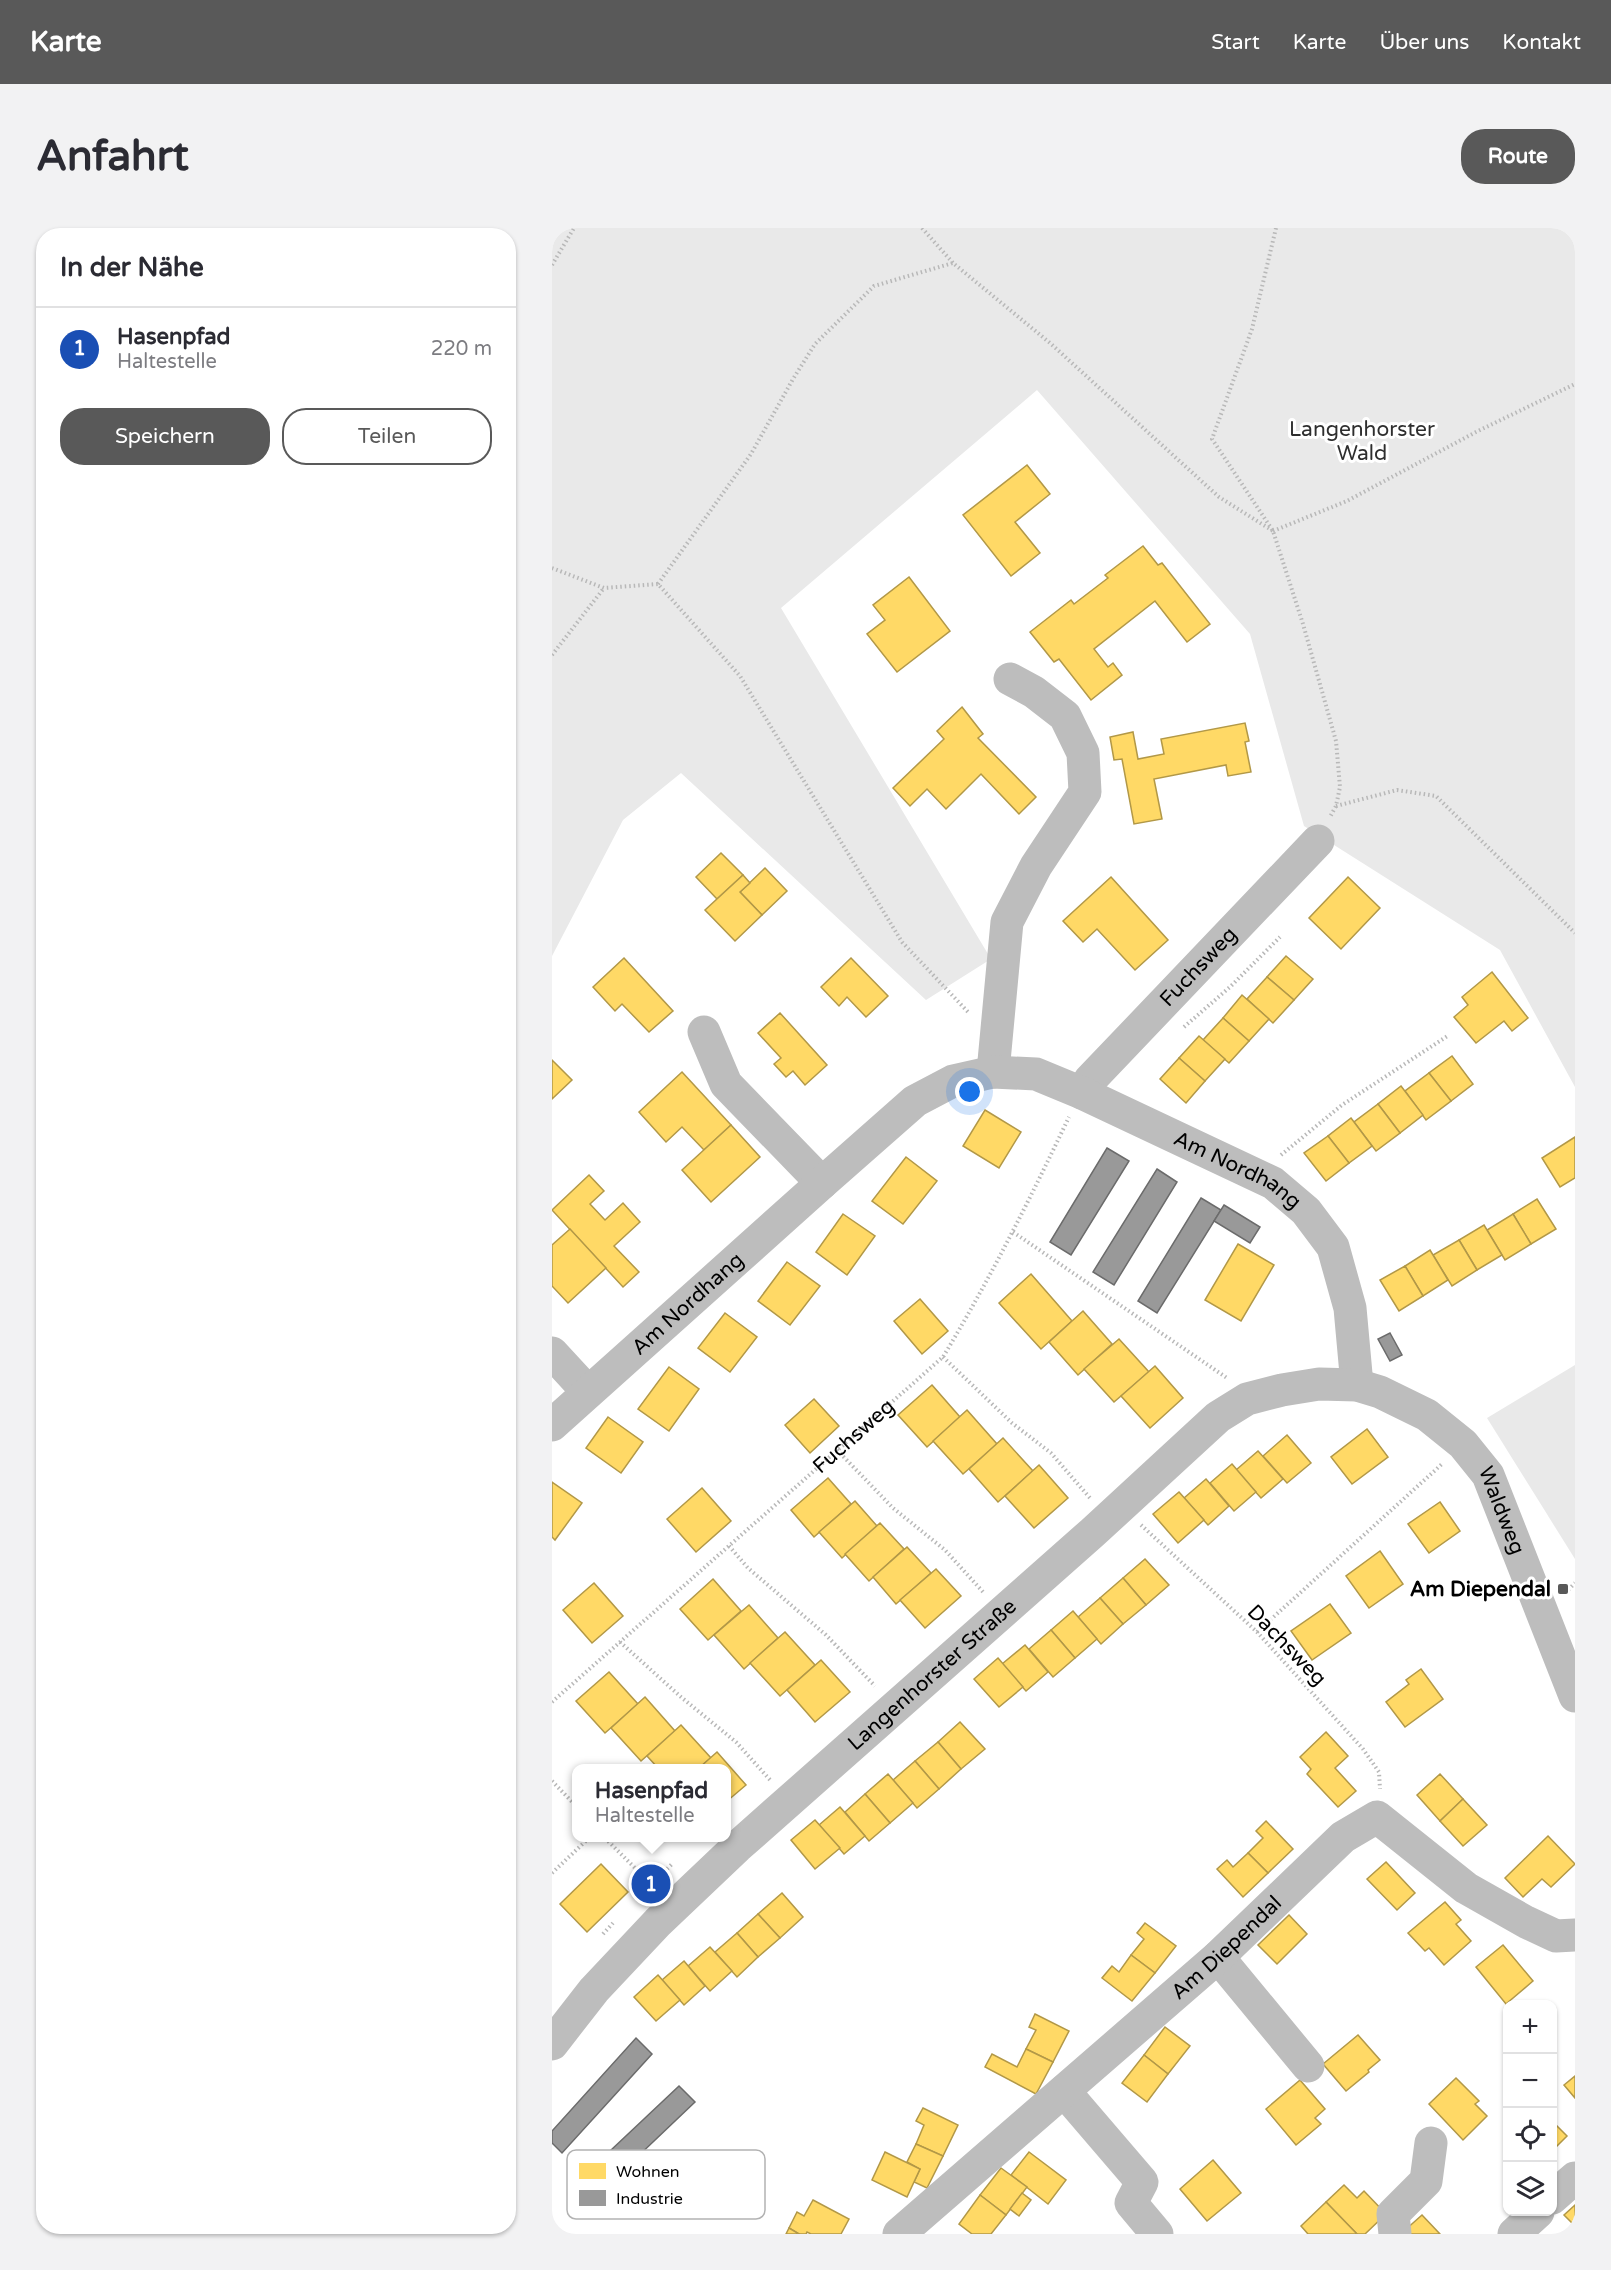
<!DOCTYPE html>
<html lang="de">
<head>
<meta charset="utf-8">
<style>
  :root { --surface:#fff; --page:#f2f2f3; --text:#2b2b33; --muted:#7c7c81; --line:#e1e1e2; --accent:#595959 }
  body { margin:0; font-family:"Varela Round",sans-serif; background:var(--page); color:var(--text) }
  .controls { position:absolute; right:18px; bottom:18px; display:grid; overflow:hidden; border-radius:12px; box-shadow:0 2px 4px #0004 }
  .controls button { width:54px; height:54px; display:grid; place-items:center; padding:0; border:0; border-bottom:2px solid var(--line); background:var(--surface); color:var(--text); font:30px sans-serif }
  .you { position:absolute; left:418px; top:864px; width:21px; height:21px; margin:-15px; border:4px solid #fff; border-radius:50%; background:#1a73e8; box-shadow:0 0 0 9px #1a73e833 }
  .badge { display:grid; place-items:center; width:39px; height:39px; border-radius:50%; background:var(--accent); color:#fff; font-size:20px; font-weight:700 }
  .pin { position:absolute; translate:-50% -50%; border:3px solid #fff; box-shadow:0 2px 6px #0006 }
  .popup { position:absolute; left:20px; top:1536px; width:159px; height:78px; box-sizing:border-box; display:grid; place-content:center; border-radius:12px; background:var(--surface); filter:drop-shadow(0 2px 4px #0005); font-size:20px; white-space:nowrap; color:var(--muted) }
  .popup b { font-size:22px; color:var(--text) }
  .popup::after { content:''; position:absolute; left:50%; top:100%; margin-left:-12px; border:12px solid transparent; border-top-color:var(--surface) }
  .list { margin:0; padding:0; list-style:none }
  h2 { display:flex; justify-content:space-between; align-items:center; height:78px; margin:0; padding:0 24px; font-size:26px }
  h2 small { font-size:20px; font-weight:400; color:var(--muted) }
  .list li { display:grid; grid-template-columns:39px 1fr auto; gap:18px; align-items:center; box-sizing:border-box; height:84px; padding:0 24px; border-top:2px solid var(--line) }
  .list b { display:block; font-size:22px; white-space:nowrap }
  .list p { margin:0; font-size:20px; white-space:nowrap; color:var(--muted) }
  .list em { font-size:20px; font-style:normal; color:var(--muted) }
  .actions { display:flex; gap:12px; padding:18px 24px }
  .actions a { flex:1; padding:14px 0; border:2px solid var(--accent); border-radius:24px; text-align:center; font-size:21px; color:var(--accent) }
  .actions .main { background:var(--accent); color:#fff }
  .icon { flex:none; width:33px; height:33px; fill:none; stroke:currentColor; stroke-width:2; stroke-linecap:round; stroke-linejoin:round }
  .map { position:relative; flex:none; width:1023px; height:2006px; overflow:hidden; border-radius:24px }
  header { display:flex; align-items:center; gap:36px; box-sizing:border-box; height:84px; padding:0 30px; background:var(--accent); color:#fff }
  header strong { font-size:28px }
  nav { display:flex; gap:33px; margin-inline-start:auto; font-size:21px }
  .intro { display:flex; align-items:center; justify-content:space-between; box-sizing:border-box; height:144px; padding:0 36px }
  h1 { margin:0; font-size:42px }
  .button { padding:15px 27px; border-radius:24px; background:var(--accent); color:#fff; font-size:21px; font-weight:700 }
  main { display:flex; gap:36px; padding:0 36px }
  aside { flex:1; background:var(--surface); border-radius:24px; box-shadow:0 2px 4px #0004 }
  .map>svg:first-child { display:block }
</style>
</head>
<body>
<header>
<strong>Karte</strong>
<nav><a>Start</a><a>Karte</a><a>Über uns</a><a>Kontakt</a></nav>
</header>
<div class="intro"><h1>Anfahrt</h1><a class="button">Route</a></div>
<main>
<aside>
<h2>In der Nähe<small></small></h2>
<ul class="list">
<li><span class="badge" style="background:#1a4fb4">1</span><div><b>Hasenpfad</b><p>Haltestelle</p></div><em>220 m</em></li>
</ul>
<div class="actions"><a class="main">Speichern</a><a>Teilen</a></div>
</aside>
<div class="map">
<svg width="1023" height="2006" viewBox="0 0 1023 2006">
  <rect width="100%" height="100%" fill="#fff"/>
  <!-- green -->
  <g fill="#e9e9e9">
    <path d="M0 0H1023V859L948 722 752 598 698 406 485 162 229 380 439 731 374 772 129 545 71 592 0 728Z"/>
    <path d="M1023 1137V1331L935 1190Z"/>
  </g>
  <!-- homes -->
  <g fill="#ffd966" stroke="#b29847" stroke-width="1.5">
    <path d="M475 237 498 266 463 294 488 325 459 348 411 287Z"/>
    <path d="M591 318 606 337 610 335 658 396 635 414 603 373 542 421 556 439 561 435 570 447 539 472 507 431 502 434 478 404 519 372 522 376 556 350 553 347Z"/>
    <path d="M357 349 398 403 345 444 315 406 333 392 321 377Z"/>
    <path d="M410 479 431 506 426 510 484 569 467 586 429 546 394 581 375 561 358 578 341 560 392 511 385 503Z"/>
    <path d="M693 495 697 513 693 514 699 544 676 548 674 537 602 551 610 591 582 596 570 531 562 532 558 509 581 504 586 531 612 526 609 511Z"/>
    <path d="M169 625 191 647 165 671 144 649Z"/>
    <path d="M213 640 235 663 210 687 188 664Z"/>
    <path d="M191 647 198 655 188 664 210 687 183 713 153 682Z"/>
    <path d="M559 649 616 712 583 742 545 701 531 714 511 693Z"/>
    <path d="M796 649 828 680 789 721 757 690Z"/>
    <path d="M734 728 761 751 742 772 715 749Z"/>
    <path d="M72 730 121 783 97 804 70 776 63 783 41 759Z"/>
    <path d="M299 730 336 768 314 789 295 769 287 778 269 759Z"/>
    <path d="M940 744 976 790 960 803 952 793 924 815 902 789 916 777 910 769Z"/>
    <path d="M715 749 742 772 721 795 695 771Z"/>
    <path d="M690 767 717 791 697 813 671 790Z"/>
    <path d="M228 785 275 837 253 857 241 843 234 849 222 836 229 830 206 805Z"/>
    <path d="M671 790 697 813 677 835 651 812Z"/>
    <path d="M647 808 673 831 653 853 627 830Z"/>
    <path d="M900 828 921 856 899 873 877 845Z"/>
    <path d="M627 830 653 853 634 875 608 851Z"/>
    <path d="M0 832 20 852 0 871Z"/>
    <path d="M130 844 179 897 152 922 130 899 114 914 87 884Z"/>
    <path d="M877 845 899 873 874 892 853 863Z"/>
    <path d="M849 858 871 887 848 905 826 876Z"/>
    <path d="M826 876 848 905 824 923 802 894Z"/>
    <path d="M433 882 469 904 447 940 411 918Z"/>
    <path d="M799 890 820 918 797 935 776 908Z"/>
    <path d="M179 897 208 929 159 974 130 942Z"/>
    <path d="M776 908 797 935 774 953 752 925Z"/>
    <path d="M1023 909V950L1008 959 990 930Z"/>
    <path d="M354 929 385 953 351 996 320 973Z"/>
    <path d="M37 947 52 963 38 976 53 992 71 975 88 994 62 1018 87 1044 71 1059 0 982Z"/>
    <path d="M985 971 1004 1001 979 1016 961 986Z"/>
    <path d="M291 986 323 1008 295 1047 264 1024Z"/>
    <path d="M961 986 979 1016 953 1032 935 1002Z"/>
    <path d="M932 997 950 1027 925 1042 907 1012Z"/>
    <path d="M18 1001 54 1040 16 1075 0 1058V1017Z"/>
    <path d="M907 1012 925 1042 900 1058 881 1027Z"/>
    <path d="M686 1016 722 1037 689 1093 653 1072Z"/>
    <path d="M878 1022 896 1052 871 1068 853 1038Z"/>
    <path d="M235 1034 268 1058 238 1097 206 1073Z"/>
    <path d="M853 1038 871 1068 847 1083 828 1052Z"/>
    <path d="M479 1046 520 1093 489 1121 447 1075Z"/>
    <path d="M368 1071 396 1103 370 1126 342 1093Z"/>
    <path d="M531 1083 560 1116 526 1147 497 1114Z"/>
    <path d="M173 1085 205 1109 178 1144 146 1120Z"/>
    <path d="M567 1111 597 1144 562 1174 532 1141Z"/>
    <path d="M603 1138 631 1170 598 1200 569 1168Z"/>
    <path d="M117 1139 147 1161 117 1203 86 1181Z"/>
    <path d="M380 1157 408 1189 375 1219 346 1187Z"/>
    <path d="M262 1171 287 1198 258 1225 233 1197Z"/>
    <path d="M415 1182 445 1216 411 1246 381 1213Z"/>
    <path d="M56 1189 91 1214 69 1245 34 1220Z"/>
    <path d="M815 1201 836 1229 800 1256 779 1229Z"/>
    <path d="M735 1207 759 1235 735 1255 711 1228Z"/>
    <path d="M451 1210 481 1243 446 1274 417 1241Z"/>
    <path d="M706 1223 731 1251 709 1270 684 1242Z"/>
    <path d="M680 1236 704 1264 682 1283 658 1255Z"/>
    <path d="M487 1237 516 1270 482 1300 453 1268Z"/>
    <path d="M276 1250 299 1276 262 1309 239 1282Z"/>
    <path d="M654 1251 677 1278 656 1297 632 1270Z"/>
    <path d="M0 1254 30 1275 3 1312 0 1309Z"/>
    <path d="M150 1260 179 1293 144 1324 115 1291Z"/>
    <path d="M627 1264 652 1292 626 1315 601 1286Z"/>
    <path d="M303 1273 325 1298 290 1330 267 1304Z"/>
    <path d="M888 1274 908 1303 877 1325 856 1296Z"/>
    <path d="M328 1295 352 1321 317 1353 293 1326Z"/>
    <path d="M355 1319 379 1345 344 1376 321 1349Z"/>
    <path d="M828 1323 851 1356 817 1380 794 1348Z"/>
    <path d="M593 1331 617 1357 594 1377 571 1350Z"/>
    <path d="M384 1341 409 1368 373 1400 348 1372Z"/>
    <path d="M571 1350 594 1377 571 1396 548 1370Z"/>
    <path d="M161 1351 189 1383 156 1412 128 1381Z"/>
    <path d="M42 1355 71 1388 40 1415 11 1382Z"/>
    <path d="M548 1370 571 1396 549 1416 526 1389Z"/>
    <path d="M778 1376 799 1405 760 1432 739 1403Z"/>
    <path d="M197 1377 226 1410 192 1441 162 1407Z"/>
    <path d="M521 1383 545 1411 523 1430 499 1402Z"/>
    <path d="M499 1402 523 1430 501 1449 477 1421Z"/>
    <path d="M233 1404 263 1437 228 1468 198 1435Z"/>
    <path d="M473 1417 496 1444 474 1463 450 1436Z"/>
    <path d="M446 1430 471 1459 447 1479 422 1451Z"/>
    <path d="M269 1432 298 1464 263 1494 235 1462Z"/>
    <path d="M869 1441 891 1471 853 1499 834 1474 857 1456 854 1452Z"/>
    <path d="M57 1444 86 1476 53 1505 24 1473Z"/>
    <path d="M93 1469 123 1503 89 1533 59 1500Z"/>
    <path d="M408 1494 433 1521 409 1541 386 1514Z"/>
    <path d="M129 1497 159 1530 147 1540H106L95 1528Z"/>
    <path d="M774 1504 796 1528 783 1540 804 1563 786 1579 755 1546 759 1541 748 1529Z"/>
    <path d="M386 1514 409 1541 387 1561 363 1533Z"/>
    <path d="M165 1524 194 1557 174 1574V1540H147Z"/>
    <path d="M363 1533 387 1561 365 1580 341 1552Z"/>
    <path d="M336 1546 361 1575 338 1595 313 1566Z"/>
    <path d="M888 1546 911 1571 888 1593 865 1567Z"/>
    <path d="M313 1566 338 1595 317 1613 293 1584Z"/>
    <path d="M911 1571 935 1597 911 1618 888 1593Z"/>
    <path d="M288 1579 313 1608 292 1626 267 1597Z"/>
    <path d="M263 1592 288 1620 263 1641 239 1612Z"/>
    <path d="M714 1593 741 1621 716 1645 696 1625 711 1610 704 1603Z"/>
    <path d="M996 1608 1023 1636 999 1659 990 1651 971 1669 953 1650Z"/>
    <path d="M696 1625 716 1645 691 1669 665 1641 675 1632 681 1639Z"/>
    <path d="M834 1634 863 1665 845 1682 815 1651Z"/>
    <path d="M49 1636 76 1664 35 1704 8 1676Z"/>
    <path d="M230 1665 251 1689 228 1710 206 1686Z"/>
    <path d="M893 1674 909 1692 904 1696 919 1713 892 1737 877 1720 873 1723 856 1705Z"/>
    <path d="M206 1686 228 1710 206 1729 185 1705Z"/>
    <path d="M737 1687 755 1706 725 1736 706 1717Z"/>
    <path d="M593 1695 624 1718 603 1745 579 1727 592 1711 585 1705Z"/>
    <path d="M185 1705 206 1729 185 1749 163 1724Z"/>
    <path d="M951 1717 981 1753 954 1776 924 1739Z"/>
    <path d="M158 1719 180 1743 158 1763 136 1738Z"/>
    <path d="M579 1727 603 1745 580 1773 550 1750 560 1738 567 1744Z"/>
    <path d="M132 1733 153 1758 132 1777 110 1752Z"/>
    <path d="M106 1747 128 1772 104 1793 82 1769Z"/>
    <path d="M483 1786 517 1803 501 1834 474 1821 484 1802 477 1799Z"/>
    <path d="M613 1799 638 1818 616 1846 592 1827Z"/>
    <path d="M806 1807 828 1832 816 1842 817 1844 794 1863 771 1836Z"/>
    <path d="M474 1821 501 1834 484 1866 433 1839 440 1826 465 1839Z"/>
    <path d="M592 1827 616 1846 595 1874 570 1855Z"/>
    <path d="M1023 1848V1870L1012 1857Z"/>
    <path d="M904 1850 927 1873 923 1876 935 1888 911 1912 877 1876Z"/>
    <path d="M748 1852 773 1881 763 1890 769 1896 744 1917 714 1881Z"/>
    <path d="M371 1880 406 1897 391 1928 364 1916 372 1897 364 1893Z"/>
    <path d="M1000 1893 1015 1908 1000 1923Z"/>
    <path d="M364 1916 391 1928 375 1960 362 1954 368 1941 355 1934Z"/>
    <path d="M333 1924 368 1941 355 1969 320 1952Z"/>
    <path d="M477 1924 514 1952 496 1976 459 1947Z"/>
    <path d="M661 1932 689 1965 655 1993 628 1961Z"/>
    <path d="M449 1940 475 1959 454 1987 428 1967Z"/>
    <path d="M792 1957 805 1970 812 1963 834 1986 813 2006H805L774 1974Z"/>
    <path d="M470 1965 479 1972 467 1988 458 1981Z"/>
    <path d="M428 1967 454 1987 439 2006H420L407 1996Z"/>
    <path d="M261 1972 297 1991 289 2006H259L255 2004 254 2006H247L237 2000 245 1984 252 1988Z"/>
    <path d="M774 1974 805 2006H756L749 1998Z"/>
    <path d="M1023 1977V1998L1012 1987Z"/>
    <path d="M870 1987 888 2006H855L852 2003Z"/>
    <path d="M1022 1997 1023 2006H1012Z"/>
    <path d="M237 2000 247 2006H234Z"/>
  </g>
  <!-- industry -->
  <g fill="#999" stroke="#6b6b6b" stroke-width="1.5">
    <path d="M555 920 577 933 519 1027 498 1014Z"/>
    <path d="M605 941 625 954 562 1057 541 1044Z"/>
    <path d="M649 970 669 982 605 1085 586 1073Z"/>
    <path d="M672 977 708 999 698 1015 662 993Z"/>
    <path d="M838 1105 850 1127 838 1133 826 1111Z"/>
    <path d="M84 1810 100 1826 10 1925 0 1915V1903Z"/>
    <path d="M127 1858 143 1874 40 1972 24 1955Z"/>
  </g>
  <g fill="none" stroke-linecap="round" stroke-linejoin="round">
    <!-- path -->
    <g stroke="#b8b8b8" stroke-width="4" stroke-dasharray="1.5 3" stroke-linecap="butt">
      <path d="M370 0 401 35"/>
      <path d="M724 0 700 101 660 211 721 303 751 396 784 513 788 559 784 578 778 589"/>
      <path d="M0 37 22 0"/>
      <path d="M721 303 795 273 924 204 1023 156"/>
      <path d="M0 340 52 360 106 356 188 448 350 714 416 784"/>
      <path d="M106 356 199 226 241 151 263 116 322 58 401 35 498 115 667 269 721 303"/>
      <path d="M0 427 52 360"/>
      <path d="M784 578 845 562 884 568 1023 705"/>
      <path d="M632 799 678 759 728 709"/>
      <path d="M729 927 790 877 897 807"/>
      <path d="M461 1004 675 1150"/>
      <path d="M391 1129 460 1195 499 1225 538 1270"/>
      <path d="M285 1222 341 1280 393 1322 432 1365"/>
      <path d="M589 1297 705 1404 811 1521 827 1544 828 1561"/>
      <path d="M177 1318 196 1340 274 1407 323 1458"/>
      <path d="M1013 1365 1023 1355"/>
      <path d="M705 1404 890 1236"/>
      <path d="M68 1414 129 1469 184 1514 219 1553"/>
      <path id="s1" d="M0 1474 391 1129C438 1051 478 971 517 889"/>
      <path d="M0 1553 24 1578"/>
      <path d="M53 1610 99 1656"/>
      <path d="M0 1645 37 1610"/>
      <path d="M96 1660 121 1635"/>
      <path d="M51 1706 61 1695"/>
    </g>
    <!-- minor -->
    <g stroke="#bdbdbd" stroke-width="33">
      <path d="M152 804 174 856 270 955"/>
      <path d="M441 844 455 694 484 638 533 564 531 525 513 488 482 464 458 451"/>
      <path id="s2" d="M530 865 538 852 766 613"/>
      <path d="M0 1125 36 1164"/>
      <path id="s3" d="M0 1197 270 955 363 873 401 853 441 844 484 846 530 865 721 955 754 983 781 1019 798 1080 805 1157"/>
      <path d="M666 1729 756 1838"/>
      <path id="s4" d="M0 1816 42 1762 106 1694 185 1619 540 1305 666 1189 695 1171 730 1162 767 1156 805 1157 828 1164 875 1187 911 1216 936 1247 1023 1468"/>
      <path d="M512 1863 590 1954 579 1975 605 2006"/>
      <path d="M1000 1970 1023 1950"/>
      <path id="s5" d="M347 2006 666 1729 791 1609 825 1589 914 1660 974 1694 1004 1708 1023 1707"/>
      <path d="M843 2006 841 1986 874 1953 879 1915"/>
      <path d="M962 2006 986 1984"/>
    </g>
  </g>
  <!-- markers -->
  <rect fill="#595959" stroke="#fff" stroke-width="2" x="1005" y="1355" width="12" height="12" rx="3"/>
  <g text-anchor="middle" stroke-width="6" stroke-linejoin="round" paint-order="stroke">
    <!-- park labels -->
    <g font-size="21" fill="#2e2e2e" stroke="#fff">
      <text x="810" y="208">Langenhorster<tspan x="810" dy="24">Wald</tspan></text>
    </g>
    <!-- street labels -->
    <g font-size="21" fill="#000" stroke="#fff">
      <text dy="7" stroke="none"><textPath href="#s2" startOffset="172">Fuchsweg</textPath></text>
      <text dy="7" stroke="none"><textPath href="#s3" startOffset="837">Am Nordhang</textPath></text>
      <text dy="7" stroke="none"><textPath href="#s3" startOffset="182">Am Nordhang</textPath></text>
      <text dy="7" stroke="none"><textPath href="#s1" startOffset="402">Fuchsweg</textPath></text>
      <text dy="7" stroke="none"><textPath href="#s4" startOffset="1262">Waldweg</textPath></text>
      <text transform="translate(735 1417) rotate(46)" y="7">Dachsweg</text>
      <text dy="7" stroke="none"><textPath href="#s4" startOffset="531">Langenhorster Straße</textPath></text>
      <text dy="7" stroke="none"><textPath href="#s5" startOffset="435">Am Diependal</textPath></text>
    </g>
    <!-- poi labels -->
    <g font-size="21" font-weight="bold" fill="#000" stroke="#fff" text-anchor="end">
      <text x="999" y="1368">Am Diependal</text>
    </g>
  </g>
  <!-- legend -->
  <rect x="15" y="1922" width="198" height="69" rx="9" fill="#fff" stroke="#b2b2b2" stroke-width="1.5"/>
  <rect x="27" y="1935" width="27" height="16" fill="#ffd966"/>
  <rect x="27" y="1962" width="27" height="16" fill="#999"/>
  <g font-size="16" fill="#000">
    <text x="64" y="1949">Wohnen</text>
    <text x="64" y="1976">Industrie</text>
  </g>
</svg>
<div class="controls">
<button>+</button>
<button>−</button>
<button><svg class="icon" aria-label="locate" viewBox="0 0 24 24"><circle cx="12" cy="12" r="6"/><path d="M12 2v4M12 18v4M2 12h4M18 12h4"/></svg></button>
<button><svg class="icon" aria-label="layers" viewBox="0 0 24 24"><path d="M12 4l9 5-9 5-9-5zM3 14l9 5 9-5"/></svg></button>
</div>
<div class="you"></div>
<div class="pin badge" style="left:99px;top:1656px;background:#1a4fb4">1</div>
<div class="popup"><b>Hasenpfad</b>Haltestelle</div>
</div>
</main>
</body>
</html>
